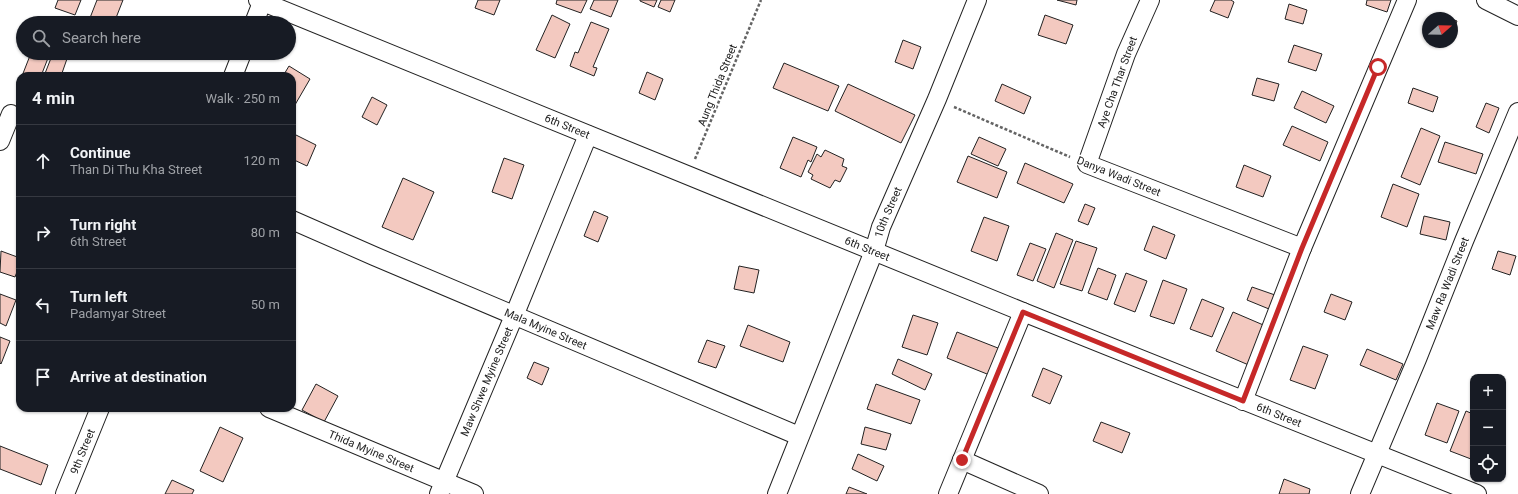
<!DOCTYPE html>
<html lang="en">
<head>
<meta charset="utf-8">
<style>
  :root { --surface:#171b24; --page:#242831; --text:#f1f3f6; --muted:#9ea1a6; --line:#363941 }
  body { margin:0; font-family:Roboto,sans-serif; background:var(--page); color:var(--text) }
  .controls { position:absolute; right:12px; bottom:12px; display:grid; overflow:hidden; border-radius:8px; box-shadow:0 1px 3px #0004 }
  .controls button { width:36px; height:36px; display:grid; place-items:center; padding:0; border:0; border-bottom:1px solid var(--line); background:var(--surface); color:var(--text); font:20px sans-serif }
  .compass { position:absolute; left:1422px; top:12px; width:36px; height:36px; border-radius:50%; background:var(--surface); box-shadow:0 1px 3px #0004; rotate:70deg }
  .stop { position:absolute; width:12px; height:12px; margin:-9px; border:3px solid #c62828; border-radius:50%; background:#fff }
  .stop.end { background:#c62828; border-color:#fff; box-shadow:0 1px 4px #0008 }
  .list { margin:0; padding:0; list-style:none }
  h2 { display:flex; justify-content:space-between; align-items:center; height:52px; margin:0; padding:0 16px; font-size:17px }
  h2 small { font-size:13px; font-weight:400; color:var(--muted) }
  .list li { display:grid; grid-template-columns:26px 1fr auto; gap:12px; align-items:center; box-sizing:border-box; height:72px; padding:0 16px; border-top:1px solid var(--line) }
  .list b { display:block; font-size:15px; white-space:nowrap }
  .list p { margin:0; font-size:13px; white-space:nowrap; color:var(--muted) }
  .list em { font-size:13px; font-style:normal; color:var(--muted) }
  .icon { flex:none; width:22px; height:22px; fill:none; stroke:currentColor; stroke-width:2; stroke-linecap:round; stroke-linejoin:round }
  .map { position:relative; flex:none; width:1518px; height:494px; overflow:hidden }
  .search { position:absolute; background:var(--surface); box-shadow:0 1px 3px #0004; left:16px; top:16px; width:280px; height:44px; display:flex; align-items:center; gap:10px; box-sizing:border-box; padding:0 14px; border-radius:22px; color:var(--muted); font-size:15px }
  .panel { position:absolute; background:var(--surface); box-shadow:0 1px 3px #0004; left:16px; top:72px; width:280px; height:340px; border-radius:12px }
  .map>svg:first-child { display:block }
</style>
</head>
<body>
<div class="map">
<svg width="1518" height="494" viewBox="0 0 1518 494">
  <rect width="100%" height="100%" fill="#fff"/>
  <!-- building -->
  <g fill="#f3c9c0" stroke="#222">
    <path d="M58 0H81L75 15 55 8Z"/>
    <path d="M97 0H123L114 23H88Z"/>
    <path d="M478 0H500L494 15 475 8Z"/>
    <path d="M557 0H587L581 13 556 4Z"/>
    <path d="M594 0H618L611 17 590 9Z"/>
    <path d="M640 0H657L654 7 640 1Z"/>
    <path d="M661 0H675L670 12 658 7Z"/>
    <path d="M1057 0H1077L1076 5Z"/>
    <path d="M1215 0H1231L1234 2 1228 18 1210 11Z"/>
    <path d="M1367 0H1391L1387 12 1366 5Z"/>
    <path d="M1289 4 1307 10 1303 24 1285 19Z"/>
    <path d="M552 15 570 24 555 58 536 50Z"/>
    <path d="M1045 15 1073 25 1066 44 1038 35Z"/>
    <path d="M1452 19 1457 21 1452 33Z"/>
    <path d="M591 22 609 29 593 67 597 68 594 76 570 66 575 52 578 53Z"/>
    <path d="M903 40 921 47 913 69 895 62Z"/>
    <path d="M1294 45 1322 54 1316 71 1288 62Z"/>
    <path d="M31 53H50L41 76H22Z"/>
    <path d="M53 53H69L61 76H44Z"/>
    <path d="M784 63 839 86 828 111 773 88Z"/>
    <path d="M289 66 310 79 292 110V76H283Z"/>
    <path d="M647 72 663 79 655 100 639 93Z"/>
    <path d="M1257 78 1279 84 1274 101 1252 95Z"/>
    <path d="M848 84 915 115 901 143 835 111Z"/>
    <path d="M1002 84 1031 97 1024 114 995 101Z"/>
    <path d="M1413 88 1438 97 1433 112 1408 103Z"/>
    <path d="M1302 91 1334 106 1326 123 1294 108Z"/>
    <path d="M372 97 387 105 377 125 362 117Z"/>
    <path d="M1486 103 1499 108 1489 133 1476 127Z"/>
    <path d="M1292 126 1328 142 1320 161 1283 145Z"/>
    <path d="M1421 128 1440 136 1420 185 1401 177Z"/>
    <path d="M292 133 316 145 307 166 292 159Z"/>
    <path d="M793 137 817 147 811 162 808 160 801 177 780 168Z"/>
    <path d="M979 137 1006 149 998 166 971 154Z"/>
    <path d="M1445 142 1483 154 1476 174 1438 162Z"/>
    <path d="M825 150 844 159 842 166 847 168 840 182 835 180 830 188 811 179 813 175 808 172 817 154 821 157Z"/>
    <path d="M968 156 1007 172 997 198 957 182Z"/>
    <path d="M504 158 524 165 512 199 492 192Z"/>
    <path d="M1025 163 1073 184 1064 203 1017 183Z"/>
    <path d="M1244 165 1271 176 1263 197 1236 187Z"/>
    <path d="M403 178 434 192 413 240 382 227Z"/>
    <path d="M1393 184 1419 194 1407 227 1381 217Z"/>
    <path d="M1085 204 1095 208 1088 225 1078 221Z"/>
    <path d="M594 211 608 217 598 242 584 236Z"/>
    <path d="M1424 216 1450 222 1446 240 1420 234Z"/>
    <path d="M984 217 1009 226 997 261 971 251Z"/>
    <path d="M1153 226 1175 235 1166 259 1144 250Z"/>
    <path d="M1056 233 1073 240 1054 288 1037 281Z"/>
    <path d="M1076 241 1097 248 1082 291 1060 284Z"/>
    <path d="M1030 243 1046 249 1033 281 1017 275Z"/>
    <path d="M1 251 20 258V264L15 277 0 272Z"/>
    <path d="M1498 251 1516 256 1510 275 1492 269Z"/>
    <path d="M739 266 759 270 754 293 734 289Z"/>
    <path d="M1098 268 1116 275 1107 300 1088 293Z"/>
    <path d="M1126 273 1147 281 1135 312 1114 304Z"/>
    <path d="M1163 280 1187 289 1174 324 1150 316Z"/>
    <path d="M1252 287 1275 295 1269 309 1247 300Z"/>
    <path d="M0 294 16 300 6 326 0 323Z"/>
    <path d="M1331 294 1352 302 1345 320 1324 312Z"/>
    <path d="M1202 299 1224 308 1212 337 1190 329Z"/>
    <path d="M1233 312 1268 327 1251 366 1216 351Z"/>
    <path d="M913 315 938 323 927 355 902 347Z"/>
    <path d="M748 325 790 342 783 362 740 346Z"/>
    <path d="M957 332 1003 350 992 376 947 358Z"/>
    <path d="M0 337 10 341 1 364 0 363Z"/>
    <path d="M707 340 725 346 716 368 698 362Z"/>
    <path d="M1303 346 1328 355 1315 389 1290 380Z"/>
    <path d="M1367 349 1403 364 1396 380 1360 365Z"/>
    <path d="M898 359 932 374 925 390 892 374Z"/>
    <path d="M534 362 549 368 542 385 527 378Z"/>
    <path d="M1043 368 1062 376 1050 404 1032 396Z"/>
    <path d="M316 384 338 396 324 422 302 410Z"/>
    <path d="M876 384 920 400 911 424 867 409Z"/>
    <path d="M1437 403 1459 411 1447 443 1425 435Z"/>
    <path d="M1466 411 1473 414V454L1471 459 1450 451Z"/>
    <path d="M1101 422 1130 433 1122 453 1093 441Z"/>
    <path d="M220 427 243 438 223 482 200 471Z"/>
    <path d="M865 427 891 434 886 450 861 444Z"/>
    <path d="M0 446 48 465 41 485 0 469Z"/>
    <path d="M858 454 884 466 877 481 852 469Z"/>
    <path d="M1284 479 1310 489 1309 494H1279Z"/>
    <path d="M172 480 194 490 192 494H165Z"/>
    <path d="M849 487 867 494H846Z"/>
  </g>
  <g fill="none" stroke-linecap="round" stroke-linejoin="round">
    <!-- street casing -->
    <g stroke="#222" stroke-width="20">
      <g id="street">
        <path id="s1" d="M258 0 1023 312 1477 494"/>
        <path d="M1150 0 1126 54 1087 164 1302 248"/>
        <path d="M1486 0 1518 16"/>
        <path d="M254 23 263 0"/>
        <path d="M233 76 242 53"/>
        <path d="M0 141 11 114"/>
        <path id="s2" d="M292 220 374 256 799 436"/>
        <path d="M1243 401 1302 248 1407 0"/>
        <path id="s3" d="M269 408 474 494"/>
        <path d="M962 460 1039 494"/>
        <path id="s4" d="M65 494 100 408"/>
        <path id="s5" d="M439 494 514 316 588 135"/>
        <path id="s6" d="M777 494 874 251 881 227 937 99 977 0"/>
        <path d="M948 494 1023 312"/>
        <path id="s7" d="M1360 494 1417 359 1464 241 1518 112"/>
      </g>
    </g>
    <!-- path -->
    <g stroke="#646464" stroke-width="2.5" stroke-dasharray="3 2" stroke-linecap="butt">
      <path d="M954 107 1070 157"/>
      <path d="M695 159 761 0"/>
    </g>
    <!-- street -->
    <use href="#street" stroke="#fff" stroke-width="18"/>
  </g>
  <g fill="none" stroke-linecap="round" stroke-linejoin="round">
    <!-- route -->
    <path stroke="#c62828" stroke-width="5" d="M962 460 1023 312 1243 401 1302 248 1378 67"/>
  </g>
  <g text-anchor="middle" stroke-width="3" stroke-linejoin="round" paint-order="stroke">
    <!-- street labels -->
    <g font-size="11" fill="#222" stroke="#fff">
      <text transform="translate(1117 82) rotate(-70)" y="4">Aye Cha Thar Street</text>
      <text transform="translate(717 85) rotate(-68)" y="4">Aung Thida Street</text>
      <text dy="4" stroke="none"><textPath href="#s1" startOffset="334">6th Street</textPath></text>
      <text transform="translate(1119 176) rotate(22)" y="4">Danya Wadi Street</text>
      <text dy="4" stroke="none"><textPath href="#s6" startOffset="303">10th Street</textPath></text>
      <text dy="4" stroke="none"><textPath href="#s1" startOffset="658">6th Street</textPath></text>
      <text dy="4" stroke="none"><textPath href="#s7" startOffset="228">Maw Ra Wadi Street</textPath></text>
      <text dy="4" stroke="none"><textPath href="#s2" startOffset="276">Mala Myine Street</textPath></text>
      <text dy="4" stroke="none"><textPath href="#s5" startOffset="122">Maw Shwe Myine Street</textPath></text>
      <text dy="4" stroke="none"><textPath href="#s1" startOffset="1102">6th Street</textPath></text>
      <text dy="4" stroke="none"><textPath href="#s4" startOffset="46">9th Street</textPath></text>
      <text dy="4" stroke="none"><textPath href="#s3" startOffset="111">Thida Myine Street</textPath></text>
    </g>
  </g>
</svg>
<div class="controls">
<button>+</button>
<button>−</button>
<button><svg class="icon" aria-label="locate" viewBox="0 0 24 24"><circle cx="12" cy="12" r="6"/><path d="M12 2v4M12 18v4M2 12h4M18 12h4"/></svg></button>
</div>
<svg class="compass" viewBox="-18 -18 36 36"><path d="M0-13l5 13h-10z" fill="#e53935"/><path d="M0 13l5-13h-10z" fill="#9ea1a6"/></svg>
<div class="stop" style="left:1378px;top:67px"></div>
<div class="stop end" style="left:962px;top:460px"></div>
<div class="search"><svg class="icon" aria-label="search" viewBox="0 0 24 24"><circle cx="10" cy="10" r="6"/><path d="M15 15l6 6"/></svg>Search here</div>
<section class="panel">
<h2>4 min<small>Walk · 250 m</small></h2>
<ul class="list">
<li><svg class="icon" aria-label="ahead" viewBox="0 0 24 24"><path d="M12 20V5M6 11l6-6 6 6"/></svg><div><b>Continue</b><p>Than Di Thu Kha Street</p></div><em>120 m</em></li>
<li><svg class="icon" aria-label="right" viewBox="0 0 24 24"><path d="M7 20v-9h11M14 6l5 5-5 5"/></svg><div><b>Turn right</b><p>6th Street</p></div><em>80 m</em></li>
<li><svg class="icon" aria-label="left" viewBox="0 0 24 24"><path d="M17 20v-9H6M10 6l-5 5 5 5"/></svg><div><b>Turn left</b><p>Padamyar Street</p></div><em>50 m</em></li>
<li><svg class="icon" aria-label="arrive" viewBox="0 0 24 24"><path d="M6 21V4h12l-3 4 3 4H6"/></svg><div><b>Arrive at destination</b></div></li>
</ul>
</section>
</div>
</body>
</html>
